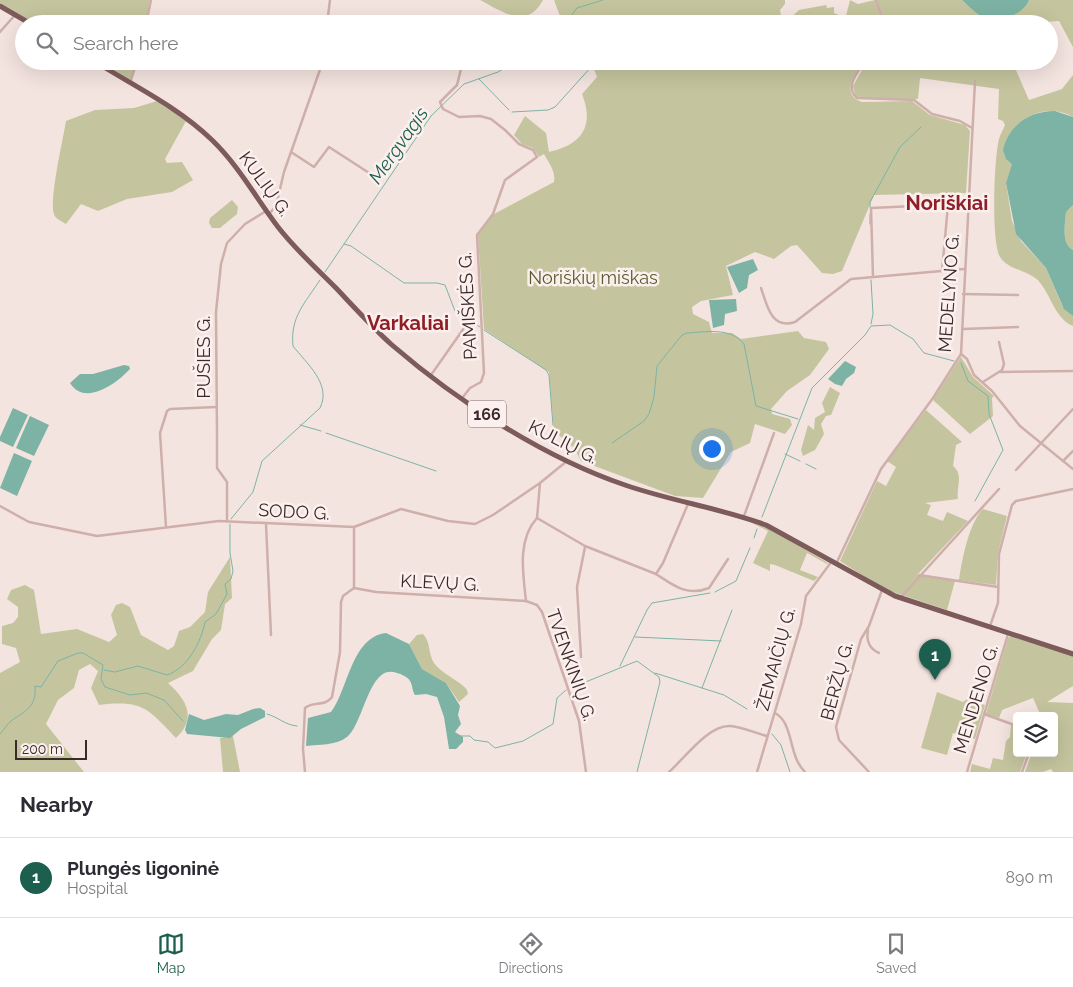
<!DOCTYPE html>
<html lang="en">
<head>
<meta charset="utf-8">
<style>
  :root { --surface:#fff; --page:#f2f2f3; --text:#2b2b33; --muted:#7c7c81; --line:#e1e1e2; --accent:#1d5f4e }
  body { margin:0; font-family:Raleway,sans-serif; background:var(--page); color:var(--text) }
  .controls { position:absolute; right:15px; bottom:15px; display:grid; overflow:hidden; border-radius:5px; box-shadow:0 5px 20px #0002 }
  .controls button { width:45px; height:45px; display:grid; place-items:center; padding:0; border:0; border-bottom:1px solid var(--line); background:var(--surface); color:var(--text); font:25px sans-serif }
  .scale { position:absolute; left:15px; bottom:12px; width:72px; box-sizing:border-box; padding-left:5px; border:2px solid #3b2a2a; border-top:0; font-size:14px; line-height:18px; white-space:nowrap; color:#3b2a2a; -webkit-text-stroke:4px #fbf0ed; paint-order:stroke }
  .you { position:absolute; left:711px; top:448px; width:18px; height:18px; margin:-12px; border:4px solid #fff; border-radius:50%; background:#1a73e8; box-shadow:0 0 0 8px #1a73e833 }
  .badge { display:grid; place-items:center; width:32px; height:32px; border-radius:50%; background:var(--accent); color:#fff; font-size:16px; font-weight:700 }
  .pin { position:absolute; translate:-50% -41px; filter:drop-shadow(0 1px 2px #0008) }
  .pin::after { content:''; position:absolute; top:26px; width:18px; height:15px; background:inherit; clip-path:polygon(0 0,100% 0,50% 100%) }
  .list { margin:0; padding:0; list-style:none }
  h2 { display:flex; justify-content:space-between; align-items:center; height:65px; margin:0; padding:0 20px; font-size:21px }
  h2 small { font-size:16px; font-weight:400; color:var(--muted) }
  .list li { display:grid; grid-template-columns:32px 1fr auto; gap:15px; align-items:center; box-sizing:border-box; height:80px; padding:0 20px; border-top:1px solid var(--line) }
  .list b { display:block; font-size:19px; white-space:nowrap }
  .list p { margin:0; font-size:16px; white-space:nowrap; color:var(--muted) }
  .list em { font-size:16px; font-style:normal; color:var(--muted) }
  .icon { flex:none; width:28px; height:28px; fill:none; stroke:currentColor; stroke-width:2; stroke-linecap:round; stroke-linejoin:round }
  .map { position:relative; flex:none; width:1073px; height:772px; overflow:hidden }
  .search { position:absolute; background:var(--surface); box-shadow:0 5px 20px #0002; left:15px; right:15px; top:15px; height:55px; display:flex; align-items:center; gap:12px; box-sizing:border-box; padding:0 18px; border-radius:28px; color:var(--muted); font-size:19px }
  .sheet { height:145px; background:var(--surface) }
  nav { display:flex; justify-content:space-around; align-items:center; box-sizing:border-box; height:70px; border-top:1px solid var(--line); background:var(--surface); font-size:14px; color:var(--muted) }
  nav a { display:grid; justify-items:center; gap:2px }
  nav .on { color:var(--accent) }
  .map>svg:first-child { display:block }
</style>
</head>
<body>
<div class="map">
<svg width="1073" height="772" viewBox="0 0 1073 772">
  <rect width="100%" height="100%" fill="#f4e4e0"/>
  <!-- green -->
  <g fill="#c4c59e">
    <path d="M0 0H150L145 24H35L0 3Z"/>
    <path d="M480 0H785V4L780 10 782 21H787L799 10 826 5 827 8 834 7V13L860 24H851L848 21 845 24H563L554 0H543C527 30 503 12 480 0Z"/>
    <path d="M850 0 858 4 875 0 883 24H863L846 16Z"/>
    <path d="M877 0H962C970 7 978 17 988 19 1001 22 1025 13 1029 0H1073V47L1059 21 1017 24H885Z"/>
    <path d="M98 61H120L127 65 128 61H136L130 80Z"/>
    <path d="M591 61H863C855 75 840 94 862 102L912 101 930 115 965 125 970 131 966 193 874 195 842 271 833 274 822 273 797 245 791 246 774 259 755 252 726 266 733 295 701 301 692 307 693 314 709 322 712 333H732L741 339 798 331 804 338 826 342 829 349 810 375 787 391 771 409 772 414 790 419 792 425 785 434 755 424 750 443 731 452 703 498 675 496 581 461 574 448 554 431 549 372 484 329 478 234 494 214 554 182C556 172 549 163 544 154L539 157 533 148 522 144 514 135 525 116 546 133 549 152C581 145 595 127 582 94L597 77Z"/>
    <path d="M867 61H1012L1029 100 1062 89 1073 75V117C1052 105 1030 112 1014 128L1012 166 1006 183 1012 221 1021 241 1046 268 1062 305 1073 316V326C1056 319 1051 297 1041 284 1030 269 1010 272 1000 257 991 242 994 158 999 139 1000 135 1003 130 1005 125L1003 121 998 119 999 89 920 78 918 99H860L855 95 853 86Z"/>
    <path d="M157 101 186 121 165 159 167 163 182 162 193 180 172 192 127 199 98 211 81 204 66 224C62 221 55 219 54 214 49 199 63 140 66 121L95 110 134 108Z"/>
    <path d="M232 200 238 207 237 214 220 228H212L209 223 210 218Z"/>
    <path d="M1073 205V250C1061 244 1065 224 1066 212Z"/>
    <path d="M961 357 973 377 994 396 992 398 993 416 970 434 933 400Z"/>
    <path d="M830 387 840 393 831 415 826 416 821 424 824 434 815 450 803 456 801 450 808 425 814 430 815 418 825 412 822 403Z"/>
    <path d="M926 410 962 442 956 445 953 466C964 475 956 486 958 499L925 503 931 505 927 515 943 521 947 512 968 521 917 575 955 581 947 610 884 589 840 561 877 481 886 486 896 467 887 461Z"/>
    <path d="M983 509 1007 516 998 553 996 585 959 580C962 559 969 523 983 509Z"/>
    <path d="M744 519 767 527 828 563 827 564 807 553 800 570 818 577 814 581 775 565 770 564V571L753 563 768 531Z"/>
    <path d="M230 557 232 598 225 604 221 630 212 639 193 671 168 683C187 700 197 718 176 738 147 708 143 700 99 705L91 688 98 671 90 664 79 670 74 688 58 700 46 724 84 772H0V673L20 662 16 648 2 644V626L13 623 18 617V607L7 599 11 590 25 585 34 590 41 634 77 629 109 642 117 635 111 615 116 605 122 603 130 607 141 635 168 650 174 646 179 631 190 627 205 612 208 592Z"/>
    <path d="M423 634C431 642 428 654 434 663 443 675 461 681 467 690L468 694 459 702 446 683 422 669 409 644 417 635Z"/>
    <path d="M1012 635 1073 655V686L1047 702 1073 703V772H1053L1051 769 1043 772H1025L1031 755 1054 753V716H1041L1033 698 1002 710 999 718 986 714 1008 638Z"/>
    <path d="M937 692 963 702 967 699 985 705 975 739 953 733 947 755 921 748Z"/>
    <path d="M1011 724 1017 728V753H1027L1020 772H970L972 764 990 769 993 758 1003 760 1006 741 1010 737Z"/>
    <path d="M233 736 240 772H223L220 738Z"/>
  </g>
  <!-- water -->
  <g fill="#7db3a4">
    <path d="M962 0H1029C1025 13 1001 23 988 19 978 17 970 7 962 0Z"/>
    <path d="M1055 111 1073 117V205L1066 212C1065 224 1061 244 1073 250V316L1064 309 1046 268 1016 234 1006 183 1012 164 1006 159 1003 150C1009 125 1029 111 1055 111Z"/>
    <path d="M753 259 758 270 749 275 747 288 739 293 727 267Z"/>
    <path d="M736 299 737 311 725 314 724 325 713 328 709 300Z"/>
    <path d="M845 361 856 367 854 373 846 379 842 386 835 384 828 379Z"/>
    <path d="M124 365 129 366 130 369C117 383 85 407 70 383L80 374H93Z"/>
    <path d="M13 408 28 415 13 447 0 441V437Z"/>
    <path d="M30 416 49 425 34 456 16 448Z"/>
    <path d="M14 453 32 461 17 496 0 488Z"/>
    <path d="M386 633 409 644 422 669 446 683 460 706 458 715 461 724 455 732 463 737V742L456 749H449L444 717 437 697 426 694 415 695C412 691 413 686 410 681 408 677 401 674 397 673 369 662 364 724 347 737 335 746 319 744 306 746L308 718 331 712C348 691 351 637 386 633Z"/>
    <path d="M253 709 260 708 265 711V717L241 729 230 738 187 734 185 730 189 714 204 720 226 714 238 715Z"/>
  </g>
  <g fill="none" stroke-linecap="round" stroke-linejoin="round">
    <!-- stream -->
    <g stroke="#7db3a4" stroke-width="1">
      <path d="M565 24 577 8 603 0"/>
      <path d="M479 79 509 110"/>
      <path d="M512 112 548 110 555 107 592 66"/>
      <path d="M870 207V202L900 147 921 127"/>
      <path d="M870 224V214"/>
      <path d="M344 244 351 246 404 283H437L445 285 455 311 480 327"/>
      <path d="M325 272 431 116 464 84 498 72 516 61"/>
      <path d="M871 324 873 314 871 280"/>
      <path d="M484 330 546 370 549 375 553 425"/>
      <path d="M961 363 968 381 988 396 989 414 1003 450 975 501"/>
      <path d="M300 425 321 431"/>
      <path d="M326 433 436 471"/>
      <path d="M612 443 644 421 649 414 654 397 657 366 682 335 687 333C706 332 731 327 744 344L756 406 798 419"/>
      <path d="M785 454 800 461"/>
      <path d="M806 464 816 469"/>
      <path d="M762 517 812 388 865 335 871 326 890 325 913 339 924 353 954 361"/>
      <path d="M231 519 253 492 262 461 320 408C332 384 306 363 293 346 290 317 305 303 320 280"/>
      <path d="M754 538 757 529"/>
      <path d="M715 592 736 581 750 548"/>
      <path d="M635 637 721 641"/>
      <path d="M620 666 647 610 652 603 710 593"/>
      <path d="M104 670 115 672 138 666 167 675C188 668 201 642 205 622L216 614 227 594 225 584 231 579 233 571 230 553V524"/>
      <path d="M655 673 724 695 747 709"/>
      <path d="M571 688 637 661 659 677 660 682 637 772"/>
      <path d="M702 688 732 610"/>
      <path d="M267 714C278 717 285 725 297 726"/>
      <path d="M0 734C4 730 7 724 11 721 25 711 37 707 35 686L41 687 58 661 78 653H83L103 665 101 679 105 687 130 695 146 693 164 700 183 721"/>
      <path d="M772 734 781 745 790 772"/>
      <path d="M460 736H470L474 740 488 742 495 748 523 741 553 724 557 698 566 690"/>
    </g>
    <!-- street -->
    <g stroke="#ceafaa" stroke-width="2.5">
      <path d="M876 0 884 24"/>
      <path d="M146 24 151 0"/>
      <path d="M327 24 330 0"/>
      <path d="M0 32 15 15"/>
      <path d="M865 61C858 72 844 87 857 98L914 100 932 114 960 121 972 128"/>
      <path d="M130 83 137 61"/>
      <path d="M291 152 314 167 329 147 380 180"/>
      <path d="M269 214 276 206 284 172 323 61"/>
      <path d="M942 271 948 205"/>
      <path d="M873 277 871 208 914 206"/>
      <path d="M761 288C767 305 771 330 795 322L851 279 964 269"/>
      <path d="M963 294 1018 295"/>
      <path d="M963 329 1018 327"/>
      <path d="M961 354 967 359 974 375 992 391 1020 426 1073 469"/>
      <path d="M1000 372 1073 371"/>
      <path d="M431 375 464 328"/>
      <path d="M983 382 1002 370 1004 364 999 342"/>
      <path d="M463 397 470 388 481 382 484 373 477 235 493 214 505 180 537 157 533 150 519 144 505 130 491 119 480 116 459 117 443 109 440 102 457 85 463 61"/>
      <path d="M1063 461 1073 451"/>
      <path d="M1016 470 1073 409"/>
      <path d="M540 483 537 518 585 546 656 574 663 563 688 504"/>
      <path d="M0 506 29 522 97 536 219 521 354 527 401 509 448 521 475 524 493 515 540 483 567 461"/>
      <path d="M744 516 774 433"/>
      <path d="M537 518C517 540 523 573 526 601L537 605 542 612 579 721 586 772"/>
      <path d="M227 521V482L217 468V433L216 312 221 264 227 243 245 224 266 211"/>
      <path d="M266 524 271 635"/>
      <path d="M166 527 160 433 167 411 170 409 216 407"/>
      <path d="M837 562 881 469 933 398 961 354 975 81"/>
      <path d="M656 574C673 585 687 597 709 588L728 559"/>
      <path d="M919 575 998 587"/>
      <path d="M354 588 376 592 526 601"/>
      <path d="M354 588V527"/>
      <path d="M901 597 999 489"/>
      <path d="M990 626 998 603 999 554 1012 505 1016 501 1073 489"/>
      <path d="M868 630C866 641 870 649 879 653"/>
      <path d="M581 657 577 587 585 547"/>
      <path d="M775 713C794 723 788 756 805 772"/>
      <path d="M984 714 1017 726"/>
      <path d="M305 772 303 749 305 708C313 701 325 707 332 697L340 652 341 602 343 596 354 588"/>
      <path d="M669 772C685 758 708 725 730 726 742 727 755 733 767 736"/>
      <path d="M757 772 801 624 806 596 832 561"/>
      <path d="M869 772 839 740 836 727 861 639 869 626 882 590"/>
      <path d="M967 772 1008 634"/>
      <path d="M1022 772 1029 753"/>
    </g>
    <!-- primary -->
    <g stroke="#7e5b5b" stroke-width="5">
      <path d="M0 6 31 24"/>
      <path d="M94 61C134 86 178 107 212 140 239 166 256 198 278 227 295 249 316 268 336 288 354 307 372 327 392 345 457 401 543 457 625 485 671 501 720 508 766 525L895 596 1073 654"/>
    </g>
  </g>
  <g text-anchor="middle" stroke-width="5" stroke-linejoin="round" paint-order="stroke">
    <!-- shield labels -->
    <rect fill="#fbf0ed" stroke="#756564" stroke-width="1" x="468" y="400.5" width="38" height="27" rx="4"/>
    <g font-size="16" font-weight="bold" fill="#3b2a2a">
      <text x="487" y="420">166</text>
    </g>
    <!-- street labels -->
    <g font-size="18" fill="#3b2a2a" stroke="#fbf0ed">
      <text transform="translate(265 184) rotate(54)" y="6">KULIŲ G.</text>
      <text transform="translate(949 293) rotate(-86)" y="6">MEDELYNO G.</text>
      <text transform="translate(468 306) rotate(-93)" y="6">PAMIŠKĖS G.</text>
      <text transform="translate(204 357) rotate(-90)" y="6">PUŠIES G.</text>
      <text transform="translate(563 442) rotate(27)" y="6">KULIŲ G.</text>
      <text transform="translate(294 512) rotate(3)" y="6">SODO G.</text>
      <text transform="translate(440 583) rotate(3)" y="6">KLEVŲ G.</text>
      <text transform="translate(776 659) rotate(-75)" y="6">ŽEMAIČIŲ G.</text>
      <text transform="translate(571 665) rotate(71)" y="6">TVENKINIŲ G.</text>
      <text transform="translate(837 681) rotate(-75)" y="6">BERŽŲ G.</text>
      <text transform="translate(976 699) rotate(-73)" y="6">MENDENO G.</text>
    </g>
    <!-- park labels -->
    <g font-size="18" fill="#595b2c" stroke="#fbf0ed">
      <text x="593" y="284">Noriškių miškas</text>
    </g>
    <!-- water labels -->
    <g font-size="19" font-style="italic" fill="#1d5f4e" stroke="#fbf0ed">
      <text transform="translate(398 145) rotate(-55)" y="7">Mergvagis</text>
    </g>
    <!-- quarter labels -->
    <g font-size="20" font-weight="bold" fill="#8f1e27" stroke="#fbf0ed">
      <text x="947" y="210">Noriškiai</text>
      <text x="408" y="330">Varkaliai</text>
    </g>
  </g>
</svg>
<div class="controls">
<button><svg class="icon" aria-label="layers" viewBox="0 0 24 24"><path d="M12 4l9 5-9 5-9-5zM3 14l9 5 9-5"/></svg></button>
</div>
<div class="scale">200 m</div>
<div class="you"></div>
<div class="pin badge" style="left:935px;top:680px">1</div>
<div class="search"><svg class="icon" aria-label="search" viewBox="0 0 24 24"><circle cx="10" cy="10" r="6"/><path d="M15 15l6 6"/></svg>Search here</div>
</div>
<section class="sheet">
<h2>Nearby<small></small></h2>
<ul class="list">
<li><span class="badge">1</span><div><b>Plungės ligoninė</b><p>Hospital</p></div><em>890 m</em></li>
</ul>
</section>
<nav>
<a class="on"><svg class="icon" aria-label="map" viewBox="0 0 24 24"><path d="M3 6l6-2 6 2 6-2v14l-6 2-6-2-6 2zM9 4v14M15 6v14"/></svg>Map</a>
<a><svg class="icon" aria-label="directions" viewBox="0 0 24 24"><path d="M12 3l9 9-9 9-9-9zM9 14v-3h6M13 9l2 2-2 2"/></svg>Directions</a>
<a><svg class="icon" aria-label="saved" viewBox="0 0 24 24"><path d="M7 4h10v16l-5-4-5 4z"/></svg>Saved</a>
</nav>
</body>
</html>
